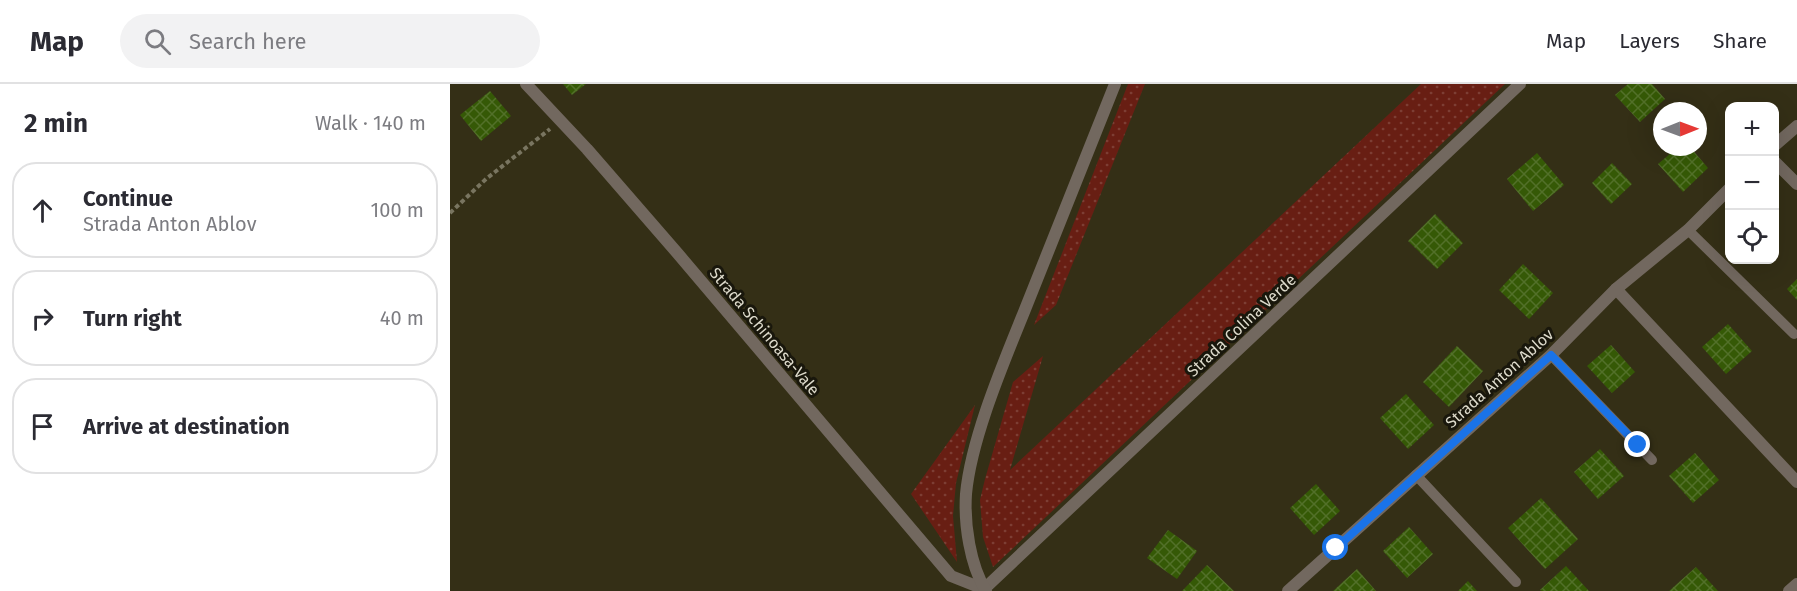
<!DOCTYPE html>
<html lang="en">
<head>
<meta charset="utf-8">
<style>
  :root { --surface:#fff; --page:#f2f2f3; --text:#2b2b33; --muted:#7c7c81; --line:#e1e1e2 }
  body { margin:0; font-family:"Fira Sans",sans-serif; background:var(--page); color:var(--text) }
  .controls { position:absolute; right:18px; top:18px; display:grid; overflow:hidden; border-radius:12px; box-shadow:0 6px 24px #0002 }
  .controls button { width:54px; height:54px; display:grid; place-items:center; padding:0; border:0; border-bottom:2px solid var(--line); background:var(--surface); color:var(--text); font:30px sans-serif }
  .compass { position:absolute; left:1203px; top:18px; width:54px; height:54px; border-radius:50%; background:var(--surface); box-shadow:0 6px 24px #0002; rotate:89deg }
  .stop { position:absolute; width:18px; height:18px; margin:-14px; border:4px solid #1a73e8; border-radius:50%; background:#fff }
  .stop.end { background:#1a73e8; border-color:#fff; box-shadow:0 2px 6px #0008 }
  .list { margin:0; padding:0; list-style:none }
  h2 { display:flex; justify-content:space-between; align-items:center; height:78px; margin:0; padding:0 24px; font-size:26px }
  h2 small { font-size:20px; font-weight:400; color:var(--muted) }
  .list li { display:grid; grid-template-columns:39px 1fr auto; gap:18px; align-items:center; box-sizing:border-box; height:96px; margin:0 12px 12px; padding:0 12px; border:2px solid var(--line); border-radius:24px }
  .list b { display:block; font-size:22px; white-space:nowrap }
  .list p { margin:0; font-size:20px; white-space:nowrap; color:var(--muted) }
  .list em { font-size:20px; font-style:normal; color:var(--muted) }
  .icon { flex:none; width:33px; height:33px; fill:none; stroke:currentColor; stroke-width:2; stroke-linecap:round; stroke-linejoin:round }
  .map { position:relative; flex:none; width:1347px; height:507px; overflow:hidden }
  header { display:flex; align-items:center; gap:36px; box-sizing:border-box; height:84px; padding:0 30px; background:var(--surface); border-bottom:2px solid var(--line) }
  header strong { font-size:28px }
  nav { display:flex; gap:33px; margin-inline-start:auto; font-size:21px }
  .search { width:420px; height:54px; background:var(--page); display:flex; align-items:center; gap:15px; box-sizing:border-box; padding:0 21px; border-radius:33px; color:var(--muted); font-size:22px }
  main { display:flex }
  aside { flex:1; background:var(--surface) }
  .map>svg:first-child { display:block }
</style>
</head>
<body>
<header>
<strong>Map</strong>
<div class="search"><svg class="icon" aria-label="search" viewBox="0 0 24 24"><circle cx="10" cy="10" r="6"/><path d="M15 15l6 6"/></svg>Search here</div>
<nav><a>Map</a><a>Layers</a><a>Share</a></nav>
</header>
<main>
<aside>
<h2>2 min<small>Walk · 140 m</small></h2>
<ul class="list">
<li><svg class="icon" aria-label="ahead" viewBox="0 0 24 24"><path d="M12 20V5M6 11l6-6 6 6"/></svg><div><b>Continue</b><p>Strada Anton Ablov</p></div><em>100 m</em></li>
<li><svg class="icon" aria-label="right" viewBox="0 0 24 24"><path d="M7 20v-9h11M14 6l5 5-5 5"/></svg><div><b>Turn right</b></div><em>40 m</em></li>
<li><svg class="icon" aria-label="arrive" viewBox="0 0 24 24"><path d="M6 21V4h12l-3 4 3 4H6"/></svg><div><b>Arrive at destination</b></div></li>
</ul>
</aside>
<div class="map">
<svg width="1347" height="507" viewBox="0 0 1347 507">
  <defs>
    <pattern id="grass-dots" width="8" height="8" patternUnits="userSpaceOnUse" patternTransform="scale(1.5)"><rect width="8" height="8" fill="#681e13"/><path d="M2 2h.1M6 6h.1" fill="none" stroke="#7d3e34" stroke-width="1.8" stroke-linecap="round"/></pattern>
    <pattern id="building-cross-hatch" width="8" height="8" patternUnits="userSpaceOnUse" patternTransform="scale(1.5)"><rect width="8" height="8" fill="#355906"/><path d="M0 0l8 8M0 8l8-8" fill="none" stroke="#527029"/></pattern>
  </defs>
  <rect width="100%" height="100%" fill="#342f16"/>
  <!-- grass -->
  <g fill="url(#grass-dots)">
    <path d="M678 0H695L606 221 584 241Z"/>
    <path d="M971 0H1055L543 483 533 453 530 416 535 395 563 298 593 272 560 386Z"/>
    <path d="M525 321 506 399 503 432 507 478 461 410Z"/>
  </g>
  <!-- building -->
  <g fill="url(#building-cross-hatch)">
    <path d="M113 0H136L122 11Z"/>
    <path d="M1178 0H1202L1215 15 1190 38 1165 11Z"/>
    <path d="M40 7 61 32 31 57 10 31Z"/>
    <path d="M1228 63H1240L1258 84 1233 108 1208 80Z"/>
    <path d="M1087 69 1114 101 1083 127 1057 95Z"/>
    <path d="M1162 79 1182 100 1161 120 1142 99Z"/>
    <path d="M985 130 1013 159 987 185 958 157Z"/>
    <path d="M1073 180 1103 209 1079 235 1049 206Z"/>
    <path d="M1347 195V216L1337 205Z"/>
    <path d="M1278 240 1302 267 1276 290 1252 263Z"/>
    <path d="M1161 261 1185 288 1162 309 1137 282Z"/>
    <path d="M1007 262 1033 287 999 323 973 298Z"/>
    <path d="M956 310 984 341 958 365 930 334Z"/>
    <path d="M1150 365 1174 392 1148 415 1124 388Z"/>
    <path d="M1245 369 1269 396 1243 419 1219 392Z"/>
    <path d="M866 400 890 427 864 451 840 424Z"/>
    <path d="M1091 414 1128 455 1095 485 1058 444Z"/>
    <path d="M959 443 983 470 957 494 933 467Z"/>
    <path d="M718 446 747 467 727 495 697 474Z"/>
    <path d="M757 481 784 507H732Z"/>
    <path d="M1116 482 1139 507H1092L1090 506Z"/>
    <path d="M1246 483 1268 507H1219Z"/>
    <path d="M907 485 926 507H883Z"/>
    <path d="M1018 497 1027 507H1008Z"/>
  </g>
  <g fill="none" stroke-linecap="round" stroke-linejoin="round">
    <!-- path -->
    <path stroke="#797560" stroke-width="4" stroke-dasharray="4.5 3" stroke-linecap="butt" d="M0 129 36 95 100 45"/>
    <!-- service -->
    <g stroke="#72685f" stroke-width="10">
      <path d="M1238 146 1344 250"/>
      <path d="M1101 271 1202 376"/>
      <path d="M966 391 1066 498"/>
    </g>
    <!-- minor -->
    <g stroke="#72685f" stroke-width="12">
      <path d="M76 0 137 65 229 171 501 492 534 505"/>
      <path d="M1324 62 1347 42"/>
      <path d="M1324 77 1347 100"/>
      <path d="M1166 205 1347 398"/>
      <path d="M534 505 1070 0"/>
      <path d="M536 507C520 481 514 440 516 410 521 355 553 280 574 228 604 152 635 76 665 0"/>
      <path d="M838 507 1101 271 1166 205 1238 146 1280 104"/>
      <path d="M1339 507 1347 500"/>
    </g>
  </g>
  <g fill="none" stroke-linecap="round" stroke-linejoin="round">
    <!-- route -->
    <path stroke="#1a73e8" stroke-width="8" d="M886 464 1101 271 1188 361"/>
  </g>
  <g text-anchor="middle" stroke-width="6" stroke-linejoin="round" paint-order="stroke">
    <!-- street labels -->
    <g font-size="16" fill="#dddacb" stroke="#19170c">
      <text transform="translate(791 241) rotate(-43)" y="6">Strada Colina Verde</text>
      <text transform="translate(315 247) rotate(50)" y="6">Strada Schinoasa-Vale</text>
      <text transform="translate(1049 294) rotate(-42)" y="6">Strada Anton Ablov</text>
    </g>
  </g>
</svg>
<div class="controls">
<button>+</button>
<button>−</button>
<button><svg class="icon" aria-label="locate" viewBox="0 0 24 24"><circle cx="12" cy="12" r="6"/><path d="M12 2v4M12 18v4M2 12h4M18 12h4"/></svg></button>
</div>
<svg class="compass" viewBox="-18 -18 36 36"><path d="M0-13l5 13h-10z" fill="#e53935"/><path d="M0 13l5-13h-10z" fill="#7c7c81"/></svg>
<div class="stop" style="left:886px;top:464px"></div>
<div class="stop end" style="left:1188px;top:361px"></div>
</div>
</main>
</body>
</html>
